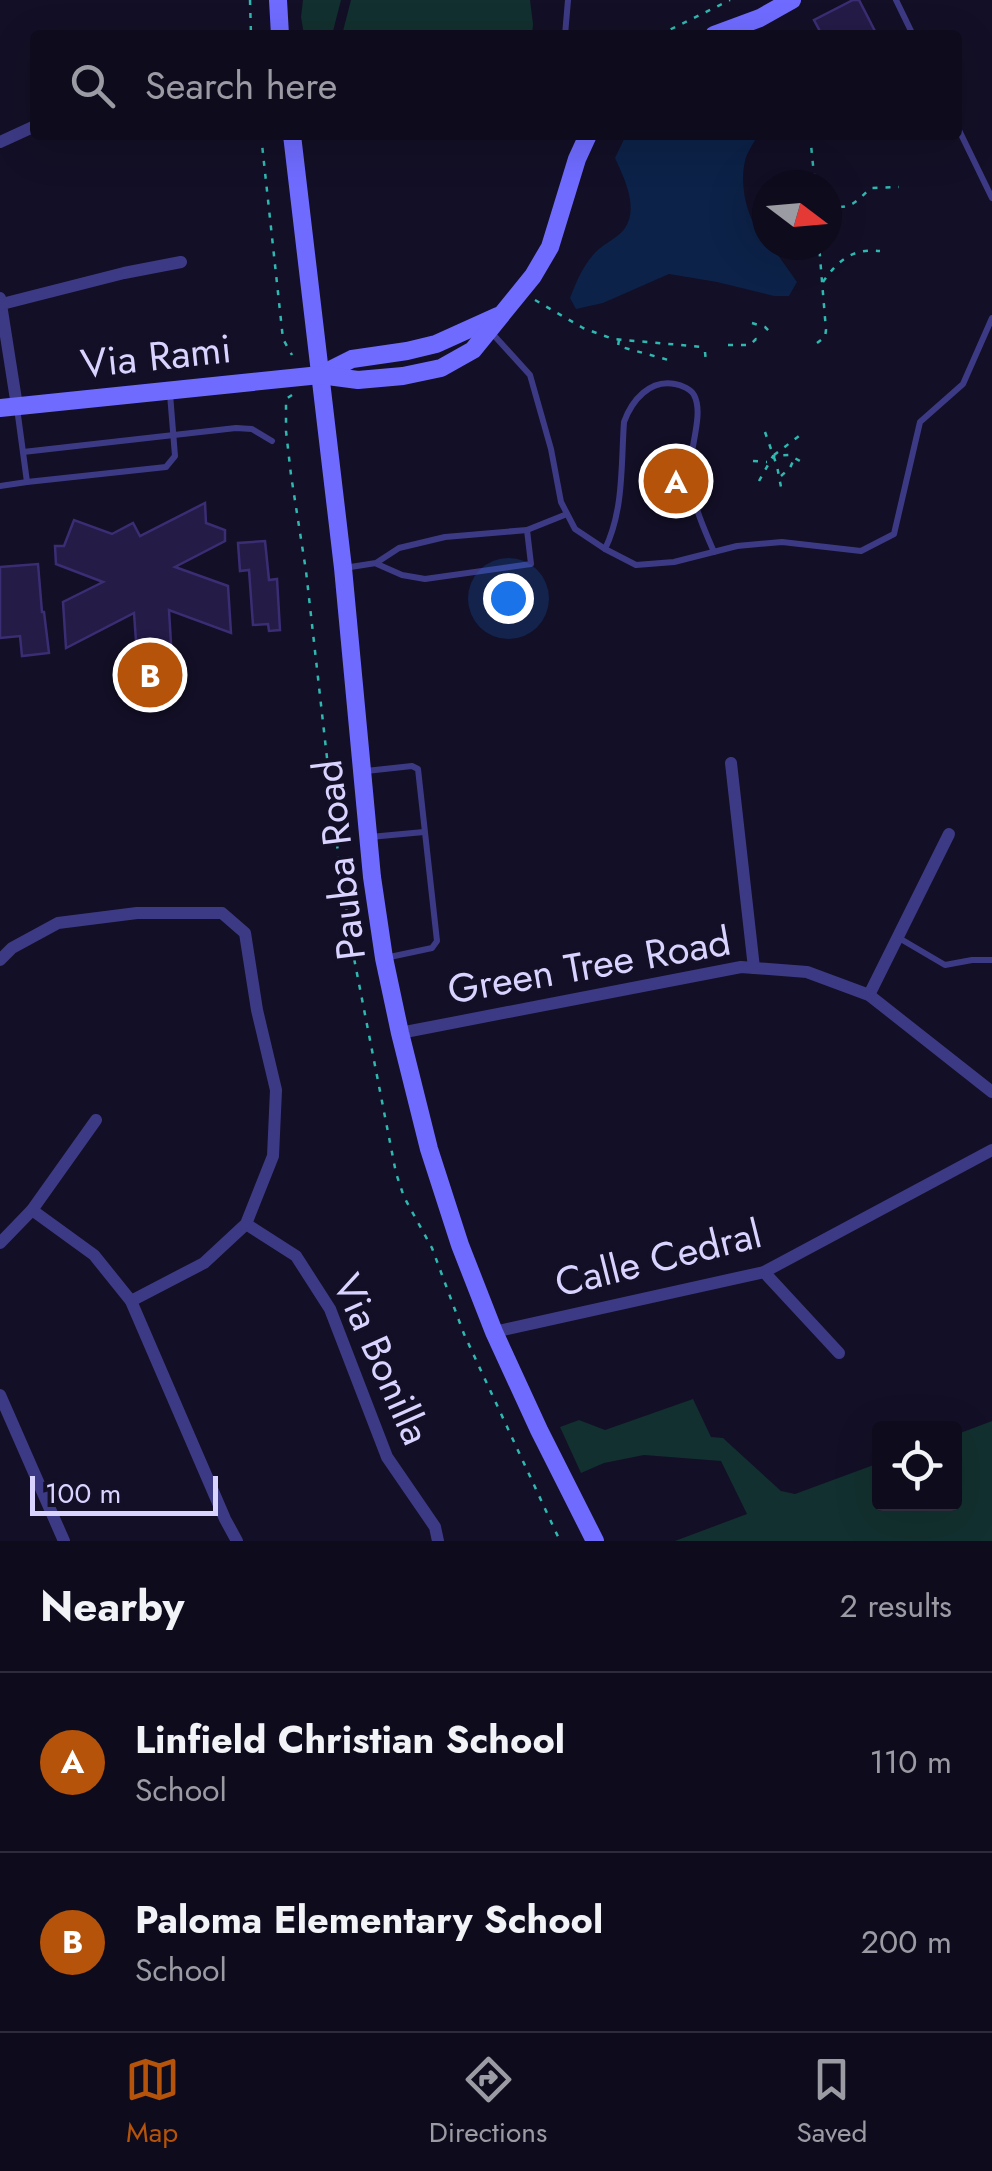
<!DOCTYPE html>
<html lang="en">
<head>
<meta charset="utf-8">
<style>
  :root { --surface:#0e0b1c; --page:#171425; --text:#f1f3f6; --muted:#9b9ba3; --line:#2e2b3b; --accent:#b45309 }
  body { margin:0; font-family:Jost,sans-serif; background:var(--page); color:var(--text) }
  .controls { position:absolute; right:30px; bottom:30px; display:grid; overflow:hidden; border-radius:10px; box-shadow:0 10px 40px #0002 }
  .controls button { width:90px; height:90px; display:grid; place-items:center; padding:0; border:0; border-bottom:2px solid var(--line); background:var(--surface); color:var(--text); font:50px sans-serif }
  .compass { position:absolute; left:752px; top:170px; width:90px; height:90px; border-radius:50%; background:var(--surface); box-shadow:0 10px 40px #0002; rotate:106deg }
  .scale { position:absolute; left:30px; bottom:25px; width:188px; box-sizing:border-box; padding-left:10px; border:5px solid #d9d4ff; border-top:0; font-size:28px; line-height:35px; white-space:nowrap; color:#d9d4ff; -webkit-text-stroke:8px #130f26; paint-order:stroke }
  .you { position:absolute; left:508px; top:598px; width:35px; height:35px; margin:-25px; border:8px solid #fff; border-radius:50%; background:#1a73e8; box-shadow:0 0 0 15px #1a73e833 }
  .badge { display:grid; place-items:center; width:65px; height:65px; border-radius:50%; background:var(--accent); color:#fff; font-size:32px; font-weight:700 }
  .pin { position:absolute; translate:-50% -50%; border:5px solid #fff; box-shadow:0 2px 10px #0006 }
  .list { margin:0; padding:0; list-style:none }
  h2 { display:flex; justify-content:space-between; align-items:center; height:130px; margin:0; padding:0 40px; font-size:42px }
  h2 small { font-size:32px; font-weight:400; color:var(--muted) }
  .list li { display:grid; grid-template-columns:65px 1fr auto; gap:30px; align-items:center; box-sizing:border-box; height:180px; padding:0 40px; border-top:2px solid var(--line) }
  .list b { display:block; font-size:38px; white-space:nowrap }
  .list p { margin:0; font-size:32px; white-space:nowrap; color:var(--muted) }
  .list em { font-size:32px; font-style:normal; color:var(--muted) }
  .icon { flex:none; width:55px; height:55px; fill:none; stroke:currentColor; stroke-width:2; stroke-linecap:round; stroke-linejoin:round }
  .map { position:relative; flex:none; width:992px; height:1541px; overflow:hidden }
  .search { position:absolute; background:var(--surface); box-shadow:0 10px 40px #0002; left:30px; right:30px; top:30px; height:110px; display:flex; align-items:center; gap:25px; box-sizing:border-box; padding:0 35px; border-radius:10px; color:var(--muted); font-size:38px }
  .sheet { height:490px; background:var(--surface) }
  nav { display:flex; justify-content:space-around; align-items:center; box-sizing:border-box; height:140px; border-top:2px solid var(--line); background:var(--surface); font-size:28px; color:var(--muted) }
  nav a { display:grid; justify-items:center; gap:5px }
  nav .on { color:var(--accent) }
  .map>svg:first-child { display:block }
</style>
</head>
<body>
<div class="map">
<svg width="992" height="1541" viewBox="0 0 992 1541">
  <rect width="100%" height="100%" fill="#130f26"/>
  <!-- green -->
  <g fill="#12302f">
    <path d="M303 0H341L332 35H304L301 17Z"/>
    <path d="M351 0H530L533 24 532 35H342Z"/>
    <path d="M693 1399 711 1437 723 1438 781 1491 795 1494 879 1463 880 1504H954L955 1435 992 1421V1541H675L747 1514 721 1461 644 1455 604 1463 581 1473 560 1427 579 1420 605 1430Z"/>
  </g>
  <!-- water -->
  <path fill="#0c2248" d="M626 135H758C754 142 749 150 746 157 738 185 747 222 767 242V245L773 248 797 282 789 296H774L717 282 669 274 603 303 576 309 570 298C577 280 585 261 599 249 607 242 619 237 625 228 639 207 624 178 615 158Z"/>
  <!-- building -->
  <g fill="#241b47" stroke="#3b2d73" stroke-width="2.5">
    <path d="M853 0H859L877 35H822L814 20Z"/>
    <path d="M205 503 206 523 225 530V541L175 567 228 586 231 633 169 610 174 694 140 697 134 613 66 648 63 602 103 582 56 564 55 546H64L74 520 112 534 133 523 140 536Z"/>
    <path d="M265 541 269 580 277 579 280 630 269 631 268 624 253 625 249 570 240 571 238 543Z"/>
    <path d="M38 564 42 612H44L49 653 22 656 20 636 0 638V567Z"/>
  </g>
  <g fill="none" stroke-linecap="round" stroke-linejoin="round">
    <!-- path -->
    <g stroke="#2fb8b0" stroke-width="2.5" stroke-dasharray="5 8" stroke-linecap="butt">
      <path d="M250 0 251 35"/>
      <path d="M659 35 730 0"/>
      <path d="M261 135 283 339 292 355"/>
      <path d="M810 135 815 185"/>
      <path d="M827 205C851 211 855 202 871 188L899 187"/>
      <path d="M823 282C838 260 853 248 880 251"/>
      <path d="M535 300 583 328 613 339 703 347"/>
      <path d="M752 323 765 327 772 334"/>
      <path d="M619 340 618 346 672 361"/>
      <path d="M817 343 825 337 826 330 819 245"/>
      <path d="M728 345H750L756 339 760 340"/>
      <path d="M705 352 706 362"/>
      <path d="M292 395 286 399V431L291 475 306 571 336 838 352 948 396 1173 404 1197 432 1248 464 1334 560 1541"/>
      <path d="M765 432 777 466 781 487"/>
      <path d="M774 455 803 433"/>
      <path d="M753 461 767 462"/>
      <path d="M781 476 790 468 794 459"/>
      <path d="M759 481 773 456 789 455 800 461 804 460"/>
    </g>
    <!-- lane -->
    <g stroke="#3d3a85" stroke-width="6">
      <path d="M896 0 913 35"/>
      <path d="M565 35 568 0"/>
      <path d="M957 126 992 198"/>
      <path d="M490 331 530 375 551 449 561 502 575 529 605 549 636 565 674 562 737 546 782 542 861 551 894 534 920 422 963 384 992 318"/>
      <path d="M17 408 27 482 166 467 175 456 170 394"/>
      <path d="M23 452 236 428 252 429 272 441"/>
      <path d="M0 486 27 482"/>
      <path d="M605 549C624 510 621 464 624 422 632 400 650 379 675 384 681 385 691 389 694 395 705 415 687 454 690 479 693 504 704 529 714 552"/>
      <path d="M377 564 402 575 425 579 531 564 527 530"/>
      <path d="M344 568 376 563 399 548 445 537 527 530 567 514"/>
      <path d="M366 771 412 766 418 769 437 941 432 948 385 958"/>
      <path d="M370 837 424 832"/>
      <path d="M899 938 945 965 972 960H992"/>
    </g>
    <!-- street -->
    <g stroke="#3d3a85" stroke-width="12">
      <path d="M0 142 35 126"/>
      <path d="M0 298 17 406"/>
      <path d="M2 304 124 273 181 262"/>
      <path d="M731 763 754 968"/>
      <path d="M0 960 12 948 58 923 137 913H222L245 933 257 1010 276 1090 273 1156 246 1224 204 1263 131 1301"/>
      <path d="M869 995 949 834"/>
      <path d="M400 1033 741 967 807 972 869 995 992 1092"/>
      <path d="M32 1210 94 1255 131 1301 225 1519 237 1541"/>
      <path d="M246 1224 296 1256 330 1309 387 1457 435 1527 438 1541"/>
      <path d="M0 1243 32 1210 96 1120"/>
      <path d="M764 1272 839 1353"/>
      <path d="M494 1332 764 1272 992 1150"/>
      <path d="M0 1395 64 1541"/>
    </g>
    <!-- secondary -->
    <g stroke="#6f6bff" stroke-width="18">
      <path d="M278 0 280 35"/>
      <path d="M714 35 760 18 792 0"/>
      <path d="M292 135 343 568 372 877 384 958 400 1033 429 1149 460 1245 494 1332 539 1430 595 1541"/>
      <path d="M320 375 352 359 407 351 436 344 498 316"/>
      <path d="M0 408 320 375 358 380 403 376 441 368 473 350 533 276 550 247 577 159 588 135"/>
    </g>
  </g>
  <g text-anchor="middle" stroke-width="8" stroke-linejoin="round" paint-order="stroke">
    <!-- street labels -->
    <g font-size="40" fill="#d9d4ff" stroke="#130f26">
      <text transform="translate(156 356) rotate(-6)" y="14">Via Rami</text>
      <text transform="translate(339 860) rotate(-97)" y="14">Pauba Road</text>
      <text transform="translate(589 965) rotate(-10)" y="14">Green Tree Road</text>
      <text transform="translate(658 1258) rotate(-14)" y="14">Calle Cedral</text>
      <text transform="translate(382 1359) rotate(66)" y="14">Via Bonilla</text>
    </g>
  </g>
</svg>
<div class="controls">
<button><svg class="icon" aria-label="locate" viewBox="0 0 24 24"><circle cx="12" cy="12" r="6"/><path d="M12 2v4M12 18v4M2 12h4M18 12h4"/></svg></button>
</div>
<svg class="compass" viewBox="-18 -18 36 36"><path d="M0-13l5 13h-10z" fill="#e53935"/><path d="M0 13l5-13h-10z" fill="#9b9ba3"/></svg>
<div class="scale">100 m</div>
<div class="you"></div>
<div class="pin badge" style="left:676px;top:481px">A</div>
<div class="pin badge" style="left:150px;top:675px">B</div>
<div class="search"><svg class="icon" aria-label="search" viewBox="0 0 24 24"><circle cx="10" cy="10" r="6"/><path d="M15 15l6 6"/></svg>Search here</div>
</div>
<section class="sheet">
<h2>Nearby<small>2 results</small></h2>
<ul class="list">
<li><span class="badge">A</span><div><b>Linfield Christian School</b><p>School</p></div><em>110 m</em></li>
<li><span class="badge">B</span><div><b>Paloma Elementary School</b><p>School</p></div><em>200 m</em></li>
</ul>
</section>
<nav>
<a class="on"><svg class="icon" aria-label="map" viewBox="0 0 24 24"><path d="M3 6l6-2 6 2 6-2v14l-6 2-6-2-6 2zM9 4v14M15 6v14"/></svg>Map</a>
<a><svg class="icon" aria-label="directions" viewBox="0 0 24 24"><path d="M12 3l9 9-9 9-9-9zM9 14v-3h6M13 9l2 2-2 2"/></svg>Directions</a>
<a><svg class="icon" aria-label="saved" viewBox="0 0 24 24"><path d="M7 4h10v16l-5-4-5 4z"/></svg>Saved</a>
</nav>
</body>
</html>
